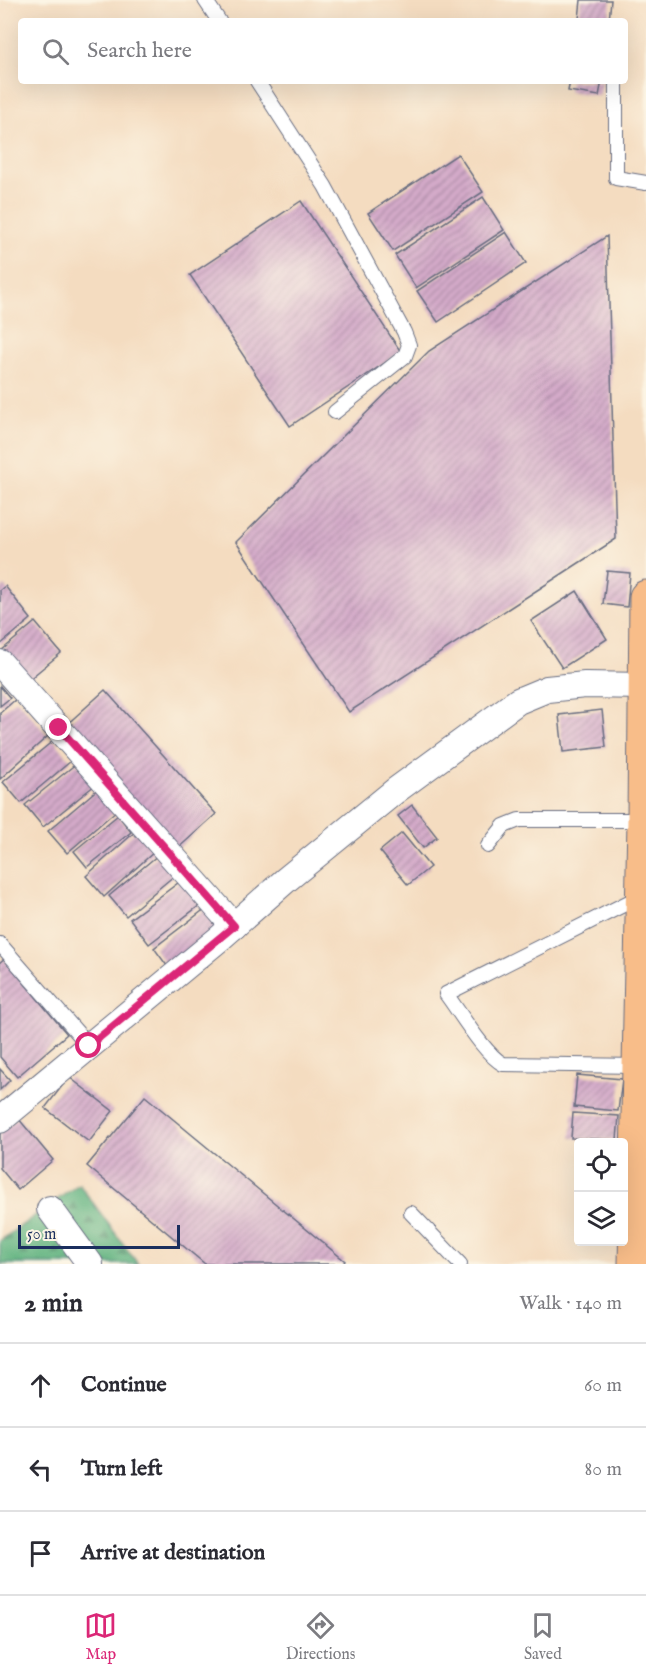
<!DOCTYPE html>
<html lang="en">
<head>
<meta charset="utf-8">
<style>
  :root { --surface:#fff; --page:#f7f7f7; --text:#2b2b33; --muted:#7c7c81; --line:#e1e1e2; --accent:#db2777 }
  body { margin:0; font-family:"IM FELL English",serif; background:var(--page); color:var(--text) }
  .controls { position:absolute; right:18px; bottom:18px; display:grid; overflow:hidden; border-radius:6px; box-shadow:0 6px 24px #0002 }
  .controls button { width:54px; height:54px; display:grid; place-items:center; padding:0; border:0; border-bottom:2px solid var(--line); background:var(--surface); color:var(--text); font:30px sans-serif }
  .scale { position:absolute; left:18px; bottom:15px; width:162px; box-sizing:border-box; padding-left:6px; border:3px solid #1b2f5e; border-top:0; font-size:16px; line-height:21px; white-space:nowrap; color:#1b2f5e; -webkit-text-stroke:4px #fcf5e5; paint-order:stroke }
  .stop { position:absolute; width:18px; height:18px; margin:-14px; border:4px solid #db2777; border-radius:50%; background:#fff }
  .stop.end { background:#db2777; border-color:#fff; box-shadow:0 2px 6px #0008 }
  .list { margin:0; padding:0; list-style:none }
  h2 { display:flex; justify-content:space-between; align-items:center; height:78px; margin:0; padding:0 24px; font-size:26px }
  h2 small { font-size:20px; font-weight:400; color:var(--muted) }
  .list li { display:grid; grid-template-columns:39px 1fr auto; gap:18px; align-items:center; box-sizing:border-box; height:84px; padding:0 24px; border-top:2px solid var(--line) }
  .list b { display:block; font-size:22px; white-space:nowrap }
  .list em { font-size:20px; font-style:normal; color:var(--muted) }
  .icon { flex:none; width:33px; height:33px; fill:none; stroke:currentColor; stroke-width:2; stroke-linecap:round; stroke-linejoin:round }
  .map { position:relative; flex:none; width:646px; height:1264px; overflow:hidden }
  .search { position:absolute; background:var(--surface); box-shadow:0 6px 24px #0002; left:18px; right:18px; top:18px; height:66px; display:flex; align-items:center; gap:15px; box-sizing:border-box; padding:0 21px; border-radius:6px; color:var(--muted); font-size:22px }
  .sheet { height:330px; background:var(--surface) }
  nav { display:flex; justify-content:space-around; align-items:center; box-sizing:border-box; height:84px; border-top:2px solid var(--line); background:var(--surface); font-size:16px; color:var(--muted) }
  nav a { display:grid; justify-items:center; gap:3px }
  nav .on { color:var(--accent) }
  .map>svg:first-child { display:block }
</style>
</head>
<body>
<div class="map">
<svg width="646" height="1264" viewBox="0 0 646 1264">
  <defs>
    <pattern id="forest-firs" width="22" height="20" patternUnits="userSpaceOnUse" patternTransform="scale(1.5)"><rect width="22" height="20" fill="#61b380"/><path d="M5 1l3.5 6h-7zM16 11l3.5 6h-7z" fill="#4f926c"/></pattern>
    <pattern id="building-hatch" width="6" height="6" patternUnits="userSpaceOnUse" patternTransform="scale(1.5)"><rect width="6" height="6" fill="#d4aac9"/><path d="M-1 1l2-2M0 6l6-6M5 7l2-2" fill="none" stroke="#ab8ba6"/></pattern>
  </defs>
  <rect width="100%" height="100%" fill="#fcf5e5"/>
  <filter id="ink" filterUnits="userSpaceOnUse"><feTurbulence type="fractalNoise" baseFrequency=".0167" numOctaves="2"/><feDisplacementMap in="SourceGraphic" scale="12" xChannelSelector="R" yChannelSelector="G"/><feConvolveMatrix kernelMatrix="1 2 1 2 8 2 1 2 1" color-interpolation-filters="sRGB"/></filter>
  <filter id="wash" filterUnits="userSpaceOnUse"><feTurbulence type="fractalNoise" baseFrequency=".008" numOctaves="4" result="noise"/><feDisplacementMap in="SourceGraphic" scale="24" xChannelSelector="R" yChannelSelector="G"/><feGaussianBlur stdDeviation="1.35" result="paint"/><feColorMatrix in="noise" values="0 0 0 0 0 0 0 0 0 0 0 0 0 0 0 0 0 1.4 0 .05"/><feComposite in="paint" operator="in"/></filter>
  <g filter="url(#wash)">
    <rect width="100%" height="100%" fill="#f4dcc0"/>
    <!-- forest -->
    <path fill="url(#forest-firs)" stroke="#3e716f" stroke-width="1.5" d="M79 1184 138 1264H0V1241Z"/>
    <g id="blocks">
      <!-- building -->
      <g fill="url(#building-hatch)">
        <path d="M581 0H611L609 21 579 19Z"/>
        <path d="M570 81H602L599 96 568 91Z"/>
        <path d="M458 154 483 192 393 251 368 213Z"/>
        <path d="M483 197 504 230 416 288 395 255Z"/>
        <path d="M301 201 401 352 290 426 190 275Z"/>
        <path d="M506 232 526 263 438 322 417 291Z"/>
        <path d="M607 236 616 539 349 712 236 542 429 351Z"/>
        <path d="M607 571 630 573 627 607 603 604Z"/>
        <path d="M5 586 31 619 0 645V590Z"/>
        <path d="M577 591 607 639 562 668 531 621Z"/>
        <path d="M35 622 61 653 27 681 1 651Z"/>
        <path d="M0 686 10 698 0 706Z"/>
        <path d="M105 690 216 814 175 851 64 727Z"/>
        <path d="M16 699 48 736 0 779V713Z"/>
        <path d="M602 710 606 747 563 752 559 715Z"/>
        <path d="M54 740 71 761 21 803 3 782Z"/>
        <path d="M77 763 95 785 43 827 25 805Z"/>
        <path d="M99 788 117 810 67 853 48 831Z"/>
        <path d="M412 805 437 837 423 848 398 816Z"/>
        <path d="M118 815 131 832 87 867 74 851Z"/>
        <path d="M136 831 155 851 104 897 86 876Z"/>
        <path d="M402 833 430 867 408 885 380 851Z"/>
        <path d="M158 855 175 875 126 916 109 896Z"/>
        <path d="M182 880 200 905 149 944 130 919Z"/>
        <path d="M206 908 222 930 170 970 154 948Z"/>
        <path d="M4 959 67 1034 17 1077 0 1057V962Z"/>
        <path d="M0 1069 10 1080 0 1090Z"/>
        <path d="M577 1075 622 1079 618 1111 574 1107Z"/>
        <path d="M69 1077 113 1111 89 1142 45 1108Z"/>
        <path d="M145 1096 345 1261 343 1264H205L87 1166Z"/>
        <path d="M573 1113 619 1116 617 1140 571 1138Z"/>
        <path d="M18 1118 53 1160 18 1190 0 1168V1134Z"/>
      </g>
    </g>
  </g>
  <g filter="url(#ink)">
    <use href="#blocks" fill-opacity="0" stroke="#676c80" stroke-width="1.5"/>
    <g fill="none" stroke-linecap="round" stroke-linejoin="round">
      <!-- service casing -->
      <g stroke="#676c80" stroke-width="16">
        <g id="service">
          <path d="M205 0 219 21"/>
          <path d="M257 81 325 186 404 332 409 345 405 356 335 412"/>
          <path d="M616 81V178L646 183"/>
          <path d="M488 846 504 826 519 820H644"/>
          <path d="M0 944 89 1046"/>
          <path d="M639 1066 503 1064C485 1055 459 1011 446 994L641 896"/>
          <path d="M411 1213 460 1264"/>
        </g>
      </g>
      <!-- minor casing -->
      <g stroke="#676c80" stroke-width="28">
        <g id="minor">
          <path d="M0 663 234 926"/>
          <path d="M0 1120 220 938 287 879 395 791 518 701 547 689 585 685 645 686"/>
          <path d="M50 1209 90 1264"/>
        </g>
      </g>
      <!-- primary casing -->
      <g stroke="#676c80" stroke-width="35">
        <path id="primary" d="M635 1264 644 820 646 597"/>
      </g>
      <!-- service -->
      <use href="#service" stroke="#fff" stroke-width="14"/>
      <!-- minor -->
      <use href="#minor" stroke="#fff" stroke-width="26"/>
      <!-- primary -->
      <use href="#primary" stroke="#f8bd89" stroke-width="33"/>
    </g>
  </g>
  <g fill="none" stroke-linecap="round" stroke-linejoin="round" filter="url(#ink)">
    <!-- route -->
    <path stroke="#db2777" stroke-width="8" d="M59 728 234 926 89 1046"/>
  </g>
</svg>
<div class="controls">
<button><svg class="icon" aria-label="locate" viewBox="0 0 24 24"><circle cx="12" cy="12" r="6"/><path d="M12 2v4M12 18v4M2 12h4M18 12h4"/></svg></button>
<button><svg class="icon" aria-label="layers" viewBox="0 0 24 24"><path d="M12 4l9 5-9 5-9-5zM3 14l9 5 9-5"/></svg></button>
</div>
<div class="scale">50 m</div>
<div class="stop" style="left:89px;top:1046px"></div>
<div class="stop end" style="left:59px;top:728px"></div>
<div class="search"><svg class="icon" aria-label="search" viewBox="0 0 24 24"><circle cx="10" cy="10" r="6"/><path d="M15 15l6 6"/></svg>Search here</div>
</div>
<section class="sheet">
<h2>2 min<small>Walk · 140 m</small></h2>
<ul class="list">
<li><svg class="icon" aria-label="ahead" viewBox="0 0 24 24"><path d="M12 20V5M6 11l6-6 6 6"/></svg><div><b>Continue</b></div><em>60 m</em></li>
<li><svg class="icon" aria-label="left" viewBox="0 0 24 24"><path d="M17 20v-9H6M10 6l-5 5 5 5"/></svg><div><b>Turn left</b></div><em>80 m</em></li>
<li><svg class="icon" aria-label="arrive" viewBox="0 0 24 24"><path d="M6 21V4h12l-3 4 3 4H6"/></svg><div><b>Arrive at destination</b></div></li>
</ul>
</section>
<nav>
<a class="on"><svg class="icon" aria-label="map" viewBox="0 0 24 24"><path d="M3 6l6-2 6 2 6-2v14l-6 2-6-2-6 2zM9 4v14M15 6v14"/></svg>Map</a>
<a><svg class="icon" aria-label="directions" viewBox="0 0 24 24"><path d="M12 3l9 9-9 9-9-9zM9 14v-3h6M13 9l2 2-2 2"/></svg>Directions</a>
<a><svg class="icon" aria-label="saved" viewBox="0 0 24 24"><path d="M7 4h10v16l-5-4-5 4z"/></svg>Saved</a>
</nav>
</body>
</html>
